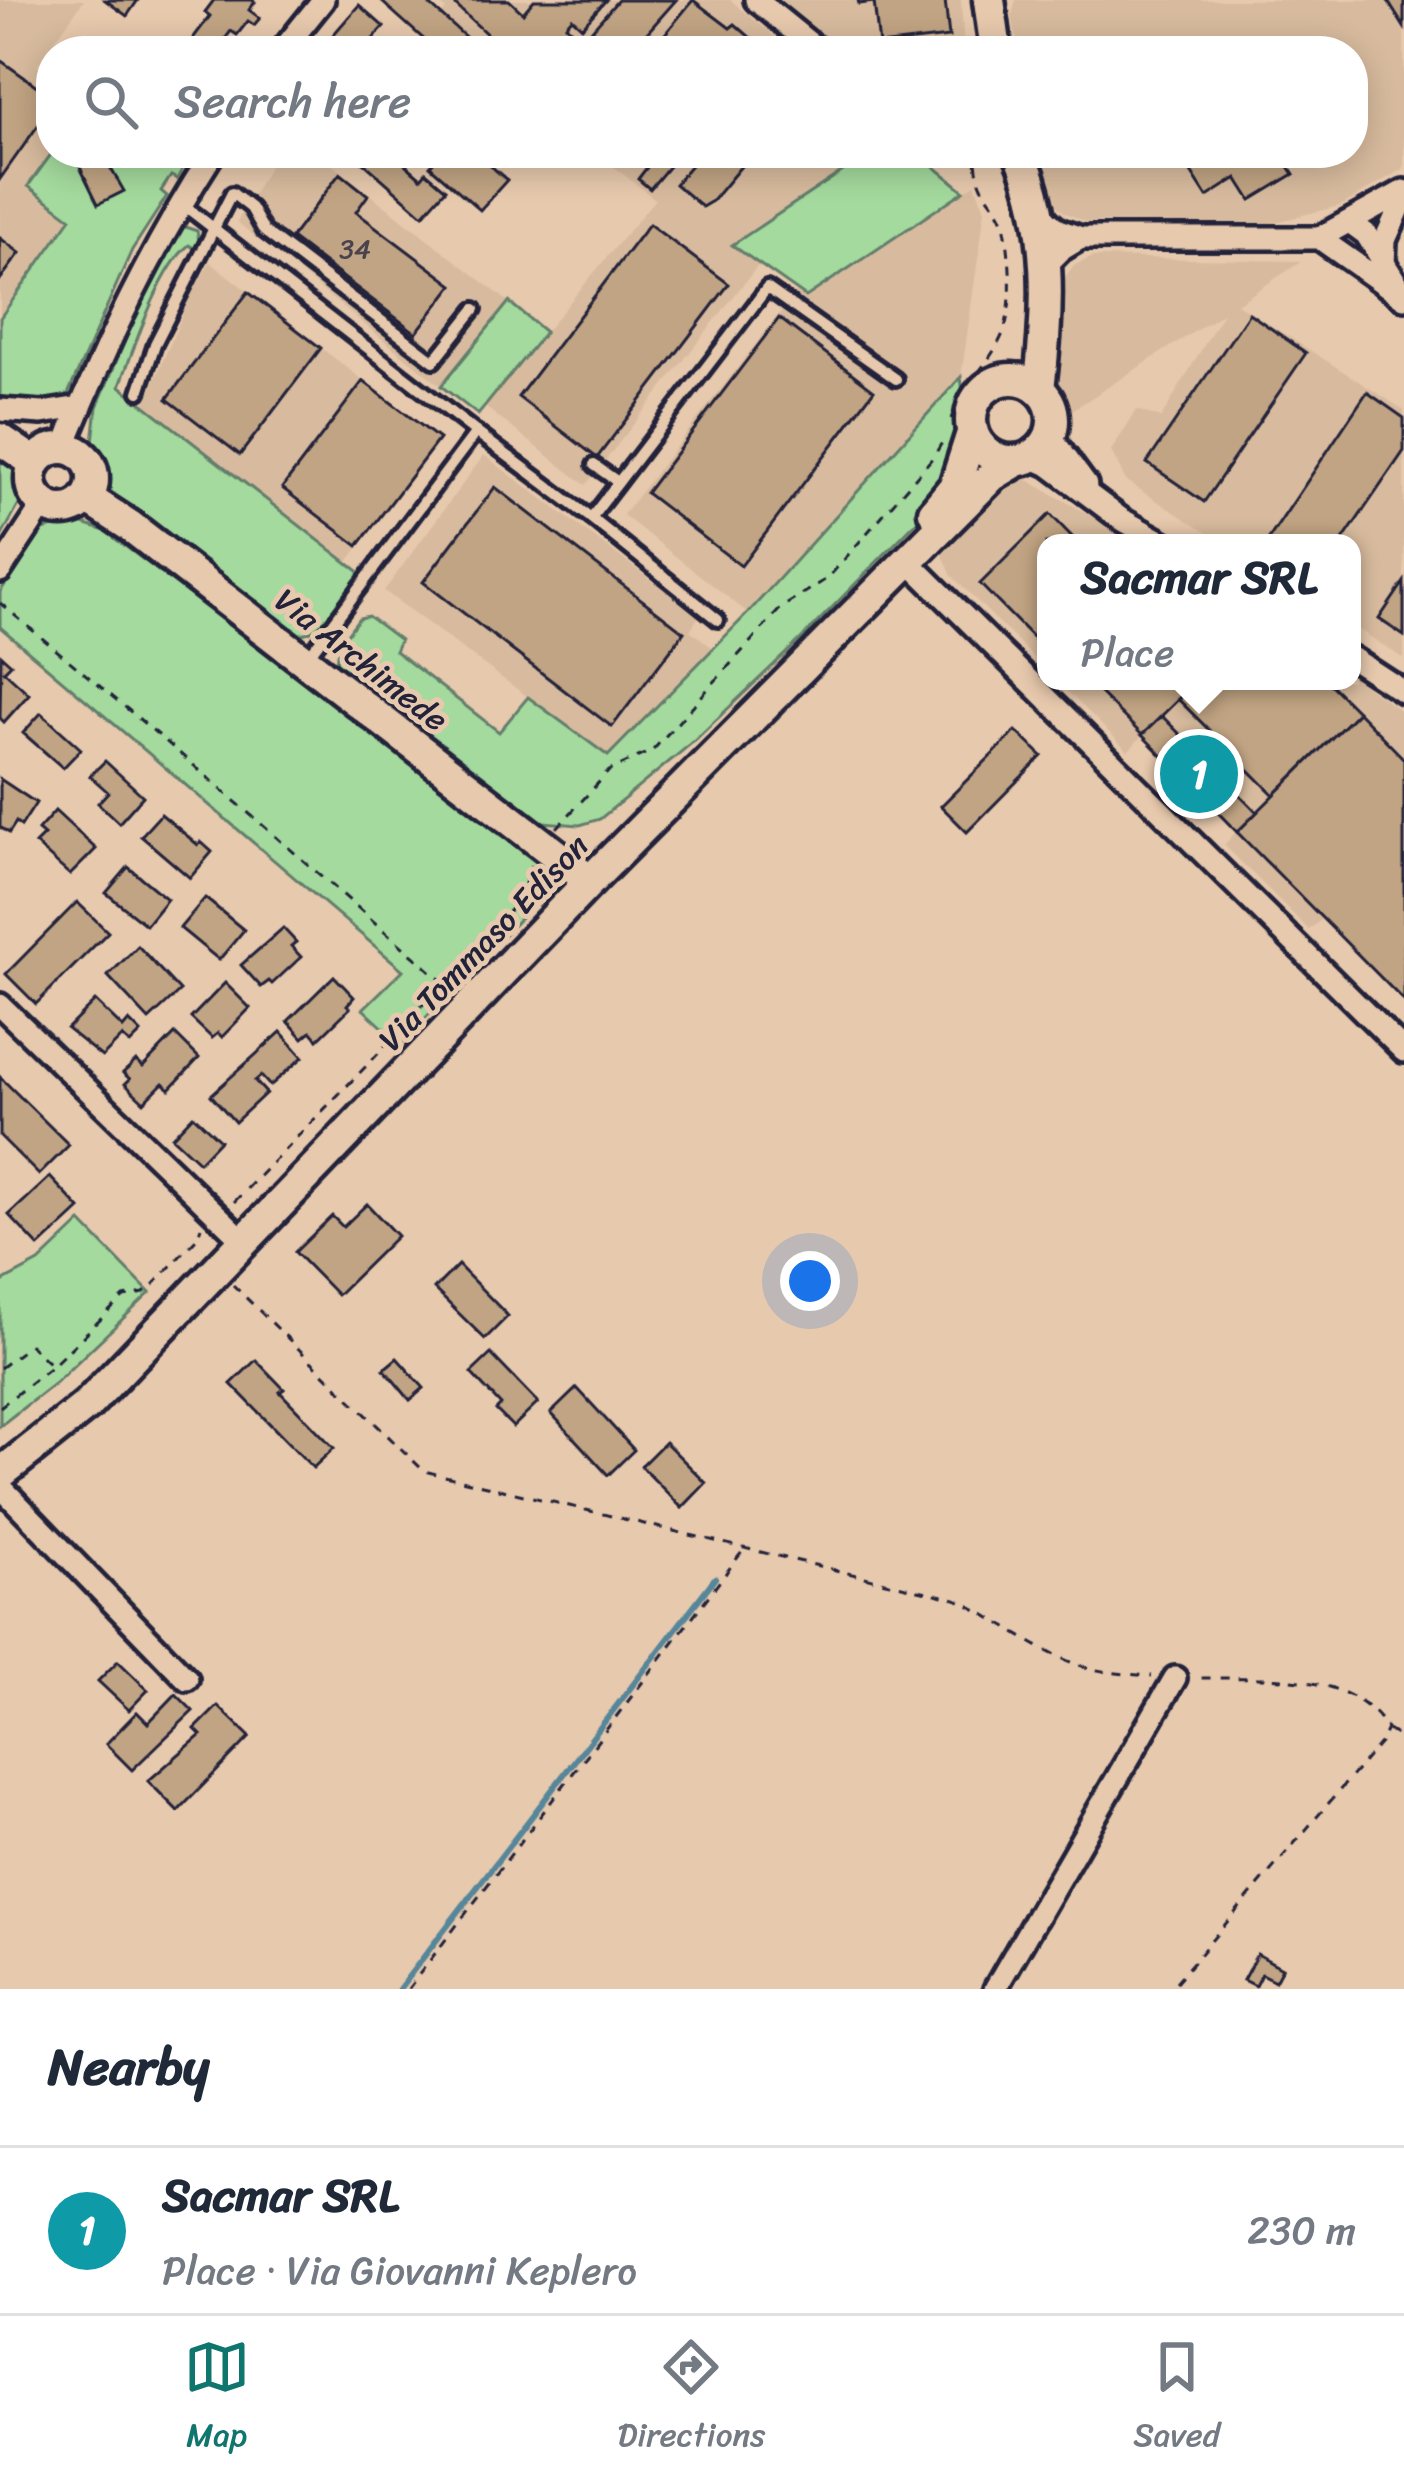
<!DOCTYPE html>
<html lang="en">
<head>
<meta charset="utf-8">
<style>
  :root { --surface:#fff; --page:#f2f2f3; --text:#1f2937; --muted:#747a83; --line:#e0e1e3; --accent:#0f766e }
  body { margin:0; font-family:Sriracha,sans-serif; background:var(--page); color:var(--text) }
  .you { position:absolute; left:810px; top:1281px; width:42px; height:42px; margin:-30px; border:9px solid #fff; border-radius:50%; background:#1a73e8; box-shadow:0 0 0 18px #1a73e833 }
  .badge { display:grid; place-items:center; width:78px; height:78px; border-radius:50%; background:var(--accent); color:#fff; font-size:39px; font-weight:700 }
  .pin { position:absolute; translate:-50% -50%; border:6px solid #fff; box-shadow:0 3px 12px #0006 }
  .popup { position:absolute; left:1037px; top:534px; width:324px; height:156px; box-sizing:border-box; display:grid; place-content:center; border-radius:24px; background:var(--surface); filter:drop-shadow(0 3px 9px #0005); font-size:39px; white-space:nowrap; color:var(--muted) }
  .popup b { font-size:45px; color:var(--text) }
  .popup::after { content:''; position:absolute; left:50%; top:100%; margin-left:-24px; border:24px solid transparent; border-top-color:var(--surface) }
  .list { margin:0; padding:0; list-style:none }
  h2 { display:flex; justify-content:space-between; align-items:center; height:156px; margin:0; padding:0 48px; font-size:51px }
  h2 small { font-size:39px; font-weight:400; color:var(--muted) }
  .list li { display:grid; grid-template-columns:78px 1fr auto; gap:36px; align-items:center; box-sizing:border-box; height:168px; padding:0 48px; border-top:3px solid var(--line) }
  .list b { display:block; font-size:45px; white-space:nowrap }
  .list p { margin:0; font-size:39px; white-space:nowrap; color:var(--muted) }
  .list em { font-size:39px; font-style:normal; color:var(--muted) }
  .icon { flex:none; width:66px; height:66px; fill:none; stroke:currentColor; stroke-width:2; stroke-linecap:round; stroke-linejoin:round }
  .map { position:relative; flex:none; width:1404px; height:1989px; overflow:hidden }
  .search { position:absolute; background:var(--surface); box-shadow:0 6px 30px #0003; left:36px; right:36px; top:36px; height:132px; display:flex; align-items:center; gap:30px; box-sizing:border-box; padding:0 42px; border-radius:48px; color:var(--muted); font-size:45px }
  .sheet { height:324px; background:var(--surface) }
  nav { display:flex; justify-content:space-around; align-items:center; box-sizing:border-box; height:168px; border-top:3px solid var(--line); background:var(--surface); font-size:33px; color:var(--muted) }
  nav a { display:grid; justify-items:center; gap:6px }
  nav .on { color:var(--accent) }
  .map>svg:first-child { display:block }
</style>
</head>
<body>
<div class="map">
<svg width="1404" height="1989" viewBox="0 0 1404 1989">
  <rect width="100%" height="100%" fill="#e7c9ad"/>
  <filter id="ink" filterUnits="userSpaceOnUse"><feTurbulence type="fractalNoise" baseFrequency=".00833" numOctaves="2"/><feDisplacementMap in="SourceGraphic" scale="24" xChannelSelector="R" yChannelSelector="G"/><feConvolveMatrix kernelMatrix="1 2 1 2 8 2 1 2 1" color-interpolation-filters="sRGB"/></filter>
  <g filter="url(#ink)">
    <!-- built -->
    <g fill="#d8bb9e">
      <path d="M0 0H84L37 65 51 76 52 153 28 186 72 218 0 318Z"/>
      <path d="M435 0H730L793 51H469L436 23 446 9Z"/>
      <path d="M776 0H961L964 51H839Z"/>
      <path d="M1016 0H1404V168L1343 205 1268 224 1086 222 1064 212 1049 197 1037 153H1353V51H1019L1012 15Z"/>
      <path d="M277 153H317L509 302 441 386 237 222Z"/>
      <path d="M596 153H870L733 245 760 263 586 485 484 406 655 199Z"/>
      <path d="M975 184 985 210 961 377 748 613 623 515 797 291 807 296Z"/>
      <path d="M1093 257 1302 261 1237 304 1404 410V659L1352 625V543H1223L1126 481 1111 451 1137 410 1161 418 1223 313 1060 418 1048 385 1057 294 1064 277 1075 265Z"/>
      <path d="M210 262 439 439 347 563 144 405 191 295Z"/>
      <path d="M484 455 699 616 690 630 713 648 608 756 384 591Z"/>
      <path d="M1017 474 1139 543H1046V670L952 576 943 555 946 542 1012 475Z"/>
      <path d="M1352 676 1404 713V1001L1323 918 1309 930 1224 845 1237 831 1142 736 1128 751 1057 681H1352Z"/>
    </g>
    <!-- green -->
    <g fill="#a4da9d" stroke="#637e6c" stroke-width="3">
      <path d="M52 153H161L183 168 177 179 171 176 161 191 167 196 132 250 68 394 57 401 5 398 0 396V318L71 218 28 186Z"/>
      <path d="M870 153H918L964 191 806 297 732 245Z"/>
      <path d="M182 226 197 231 200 245 197 250 189 245C160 268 133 350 120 386L362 574C341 601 322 642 284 634L105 492 92 450 97 407 168 240 175 229Z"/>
      <path d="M509 302 545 332 478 415 441 386Z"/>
      <path d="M961 377 964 401 959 456 924 514 804 636 693 742 600 819 580 825 543 822 512 808 340 676C329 652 345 637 359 618L368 616 400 640 395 651 499 732 528 697 608 756 748 613Z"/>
      <path d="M0 448 20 470 25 494 0 539Z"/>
      <path d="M74 521 105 531 527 848 537 860 543 882 533 904 401 1044 363 1009 403 970 0 627V592L43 530Z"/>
      <path d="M81 1222 150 1293 55 1383 0 1426V1283L39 1262Z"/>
    </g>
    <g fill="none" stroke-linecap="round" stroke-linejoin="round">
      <!-- stream -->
      <path stroke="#57869a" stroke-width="6" d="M399 1989 715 1578"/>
    </g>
    <!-- building -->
    <g fill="#c1a483" stroke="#22223b" stroke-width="3">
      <path d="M105 0H138L127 16Z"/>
      <path d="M214 0H252L255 2 249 10 260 18 254 25 248 21 237 35 231 31 216 51H204L191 41 210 16 205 12Z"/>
      <path d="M380 0H424L481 51H437Z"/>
      <path d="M450 0H509L523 13 534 0H606L582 27 572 18 566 25 583 40 618 0H676L631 51H505Z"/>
      <path d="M693 0 730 28 735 24 759 45 761 51H651Z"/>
      <path d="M858 0H945L949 37 879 45 874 2 859 4Z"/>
      <path d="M1387 0H1404V27Z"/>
      <path d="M359 5 384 27 362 51H319Z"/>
      <path d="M0 60 51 96V107L0 179Z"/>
      <path d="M84 153H121L110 167 124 191 98 204 77 161Z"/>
      <path d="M359 153H402L398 158 421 178 426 172 446 189 423 215 356 156Z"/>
      <path d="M441 153H476L507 180 480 210 430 166Z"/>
      <path d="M632 153H666L662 158 680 153 650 189 638 179 648 166Z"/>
      <path d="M701 153H752L712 201 702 207 675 184Z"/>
      <path d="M1179 153H1280L1294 174 1251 200 1237 178 1207 197Z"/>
      <path d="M340 173 368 195 356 212 453 285 416 333 291 238Z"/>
      <path d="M649 224 729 284 597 458 518 397Z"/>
      <path d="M0 238 20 253 0 280Z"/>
      <path d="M248 292 321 348 240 455 167 399Z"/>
      <path d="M1249 313 1306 353 1204 502 1147 463Z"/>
      <path d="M779 318 874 390 741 566 646 493Z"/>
      <path d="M363 381 439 439 358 546 282 488Z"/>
      <path d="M1367 392 1404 418V451L1341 543H1266Z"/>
      <path d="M495 487 684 632 612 727 423 582Z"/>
      <path d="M1050 514 1078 543H1046V651L980 584Z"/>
      <path d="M1404 582V636L1379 619Z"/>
      <path d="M1 655 11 664 4 671 29 694 4 722 0 718Z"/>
      <path d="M1088 681H1197L1142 735Z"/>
      <path d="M1197 681H1327L1358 712 1274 795 1178 699Z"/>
      <path d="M1358 712 1404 759V1001L1237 832Z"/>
      <path d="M41 713 81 749 63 768 23 733Z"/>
      <path d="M1162 716 1257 812 1237 832 1142 735Z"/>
      <path d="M1016 731 1042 756 967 832 941 806Z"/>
      <path d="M105 761 143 796 119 823 98 803 108 792 90 776Z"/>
      <path d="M0 779 36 803 21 826 16 822 9 833 0 827Z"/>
      <path d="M55 811 96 849 70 875 35 844 44 835 38 830Z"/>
      <path d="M161 814 198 845 201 842 212 852 190 878 141 836Z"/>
      <path d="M128 867 167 899 146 925 106 893Z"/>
      <path d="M205 898 244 930 219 960 180 928Z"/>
      <path d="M77 902 108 932 36 1004 6 974Z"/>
      <path d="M283 928 296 942 291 946 301 957 272 984 269 981 261 987 241 965Z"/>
      <path d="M138 946 180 991 149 1020 108 976Z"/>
      <path d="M334 976 354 997 347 1005 350 1008 318 1039 311 1031 303 1038 288 1021Z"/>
      <path d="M225 983 250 1008 222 1037 218 1033 212 1038 191 1018Z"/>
      <path d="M95 1001 123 1028 129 1021 141 1033 130 1044 122 1037 102 1057 67 1029Z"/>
      <path d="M281 1032 303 1057 270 1086 261 1076 255 1081 266 1093 235 1122 211 1095Z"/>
      <path d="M175 1034 199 1058 170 1089 163 1083 144 1102 125 1084 130 1079 123 1073 136 1061 143 1067Z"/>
      <path d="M0 1077 69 1145 39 1175 0 1136Z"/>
      <path d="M193 1115 220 1140 199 1162 172 1137Z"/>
      <path d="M50 1177 80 1209 39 1247 9 1215Z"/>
      <path d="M367 1204 397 1236 337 1295 295 1252 332 1216 343 1227Z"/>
      <path d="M458 1265 508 1316 485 1339 434 1289Z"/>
      <path d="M491 1354 538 1403 513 1427 496 1410 501 1405 471 1373Z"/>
      <path d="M397 1358 424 1388 410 1400 384 1369Z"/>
      <path d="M256 1360 284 1389 280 1392 334 1448 313 1468 231 1384Z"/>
      <path d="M577 1388 634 1450 608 1475 551 1413Z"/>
      <path d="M665 1442 706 1483 682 1508 641 1466Z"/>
      <path d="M118 1661 148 1690 129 1710 98 1681Z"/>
      <path d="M176 1694 193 1711 132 1770 106 1744 137 1712 148 1723Z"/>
      <path d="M218 1706 250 1737 178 1811 148 1781 201 1735 195 1729Z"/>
      <path d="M1257 1954 1282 1968 1275 1981 1261 1974 1255 1986 1243 1980Z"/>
    </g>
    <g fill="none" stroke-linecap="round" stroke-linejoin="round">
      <!-- lane casing -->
      <g stroke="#22223b" stroke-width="20">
        <g id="lane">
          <path d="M181 203 476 432"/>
          <path d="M139 392 155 344 232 193 251 208 264 231 434 361 475 309"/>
          <path d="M594 465 618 482"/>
          <path d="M591 518 718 620"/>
          <path d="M307 658 476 432 591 518 767 288 896 379"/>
        </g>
      </g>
      <!-- street casing -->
      <g stroke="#22223b" stroke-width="30">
        <g id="street">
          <path d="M756 0 819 51"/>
          <path d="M282 51 323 0"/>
          <path d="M1041 215 1058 230 1081 238 1061 250 1045 266"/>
          <path d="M1351 223 1366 234 1399 287"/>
          <path d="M1081 238H1319L1404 191"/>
          <path d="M1319 238 1404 298"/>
          <path d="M1384 265 1385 240 1404 198"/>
          <path d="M0 410 42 413 80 407"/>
          <path d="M1050 436 1086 485"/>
          <path d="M64 447C108 339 150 251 213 153"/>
          <path d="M1031 457 1049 465 1121 519 1164 543"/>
          <path d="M909 562 1404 1051"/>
          <path d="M0 571 44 504"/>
          <path d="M1352 658 1404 692"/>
          <path d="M0 1005 245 1242"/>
          <path d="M0 1486 187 1679"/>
          <path d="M995 1989 1175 1678"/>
        </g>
      </g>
      <!-- secondary casing -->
      <g stroke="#22223b" stroke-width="39">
        <g id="secondary">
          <path d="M989 0 996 51"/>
          <path d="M1020 153C1052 228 1049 310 1039 389"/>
          <circle cx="1012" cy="420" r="41"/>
          <path d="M0 439 35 463"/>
          <circle cx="62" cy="479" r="31"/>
          <path d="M87 498 130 526 590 881"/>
          <path d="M934 512 955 486 972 433"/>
          <path d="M0 1474 87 1405 590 881 992 476 1017 461"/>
        </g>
      </g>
      <!-- path -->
      <g stroke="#22223b" stroke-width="3" stroke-dasharray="9 9" stroke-linecap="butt">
        <path d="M951 419C961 388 986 368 1000 340 1015 311 1011 260 1005 229 1000 200 975 198 976 153"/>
        <path d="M0 603 162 738 440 979"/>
        <path d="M557 828 609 771 653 750 781 608 828 578 934 456 944 439"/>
        <path d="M234 1202 375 1057 520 899 531 865"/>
        <path d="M233 1285 424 1471 956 1599C997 1618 1033 1649 1076 1664 1100 1673 1126 1674 1152 1676"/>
        <path d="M0 1368 30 1345 52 1366"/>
        <path d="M0 1407 52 1366 124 1297 144 1293 154 1284 197 1238 201 1227"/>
        <path d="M1388 1730 1404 1740"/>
        <path d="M1176 1982 1380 1743 1387 1729C1349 1668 1258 1679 1198 1678"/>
        <path d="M408 1989 742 1552"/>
      </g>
      <!-- lane -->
      <use href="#lane" stroke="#e7c9ad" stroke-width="10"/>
      <!-- street -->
      <use href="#street" stroke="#e7c9ad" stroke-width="21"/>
      <!-- secondary -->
      <use href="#secondary" stroke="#e7c9ad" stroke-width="30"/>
    </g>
  </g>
  <g text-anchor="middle" stroke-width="10" stroke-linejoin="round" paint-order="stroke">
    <!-- number labels -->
    <g font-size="27" fill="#4a424d">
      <text x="355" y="258">34</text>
    </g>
    <!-- street labels -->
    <g font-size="33" fill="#22223b" stroke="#e7c9ad">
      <text transform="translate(362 659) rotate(38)" y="12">Via Archimede</text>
      <text transform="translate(483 942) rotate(-46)" y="12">Via Tommaso Edison</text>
    </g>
  </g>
</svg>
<div class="you"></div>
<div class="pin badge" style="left:1199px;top:774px;background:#0f9aa8">1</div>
<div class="popup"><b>Sacmar SRL</b>Place</div>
<div class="search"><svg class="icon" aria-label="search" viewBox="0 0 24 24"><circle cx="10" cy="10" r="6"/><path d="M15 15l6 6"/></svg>Search here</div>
</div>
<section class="sheet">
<h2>Nearby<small></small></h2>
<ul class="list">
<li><span class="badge" style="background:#0f9aa8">1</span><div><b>Sacmar SRL</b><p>Place · Via Giovanni Keplero</p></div><em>230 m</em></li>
</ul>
</section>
<nav>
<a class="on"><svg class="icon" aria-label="map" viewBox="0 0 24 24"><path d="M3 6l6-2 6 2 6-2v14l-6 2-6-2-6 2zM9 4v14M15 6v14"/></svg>Map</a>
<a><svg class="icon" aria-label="directions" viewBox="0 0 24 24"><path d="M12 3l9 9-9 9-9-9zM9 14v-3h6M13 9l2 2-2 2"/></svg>Directions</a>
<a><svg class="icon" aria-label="saved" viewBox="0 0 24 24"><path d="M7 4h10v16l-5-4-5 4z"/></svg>Saved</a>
</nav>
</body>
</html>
